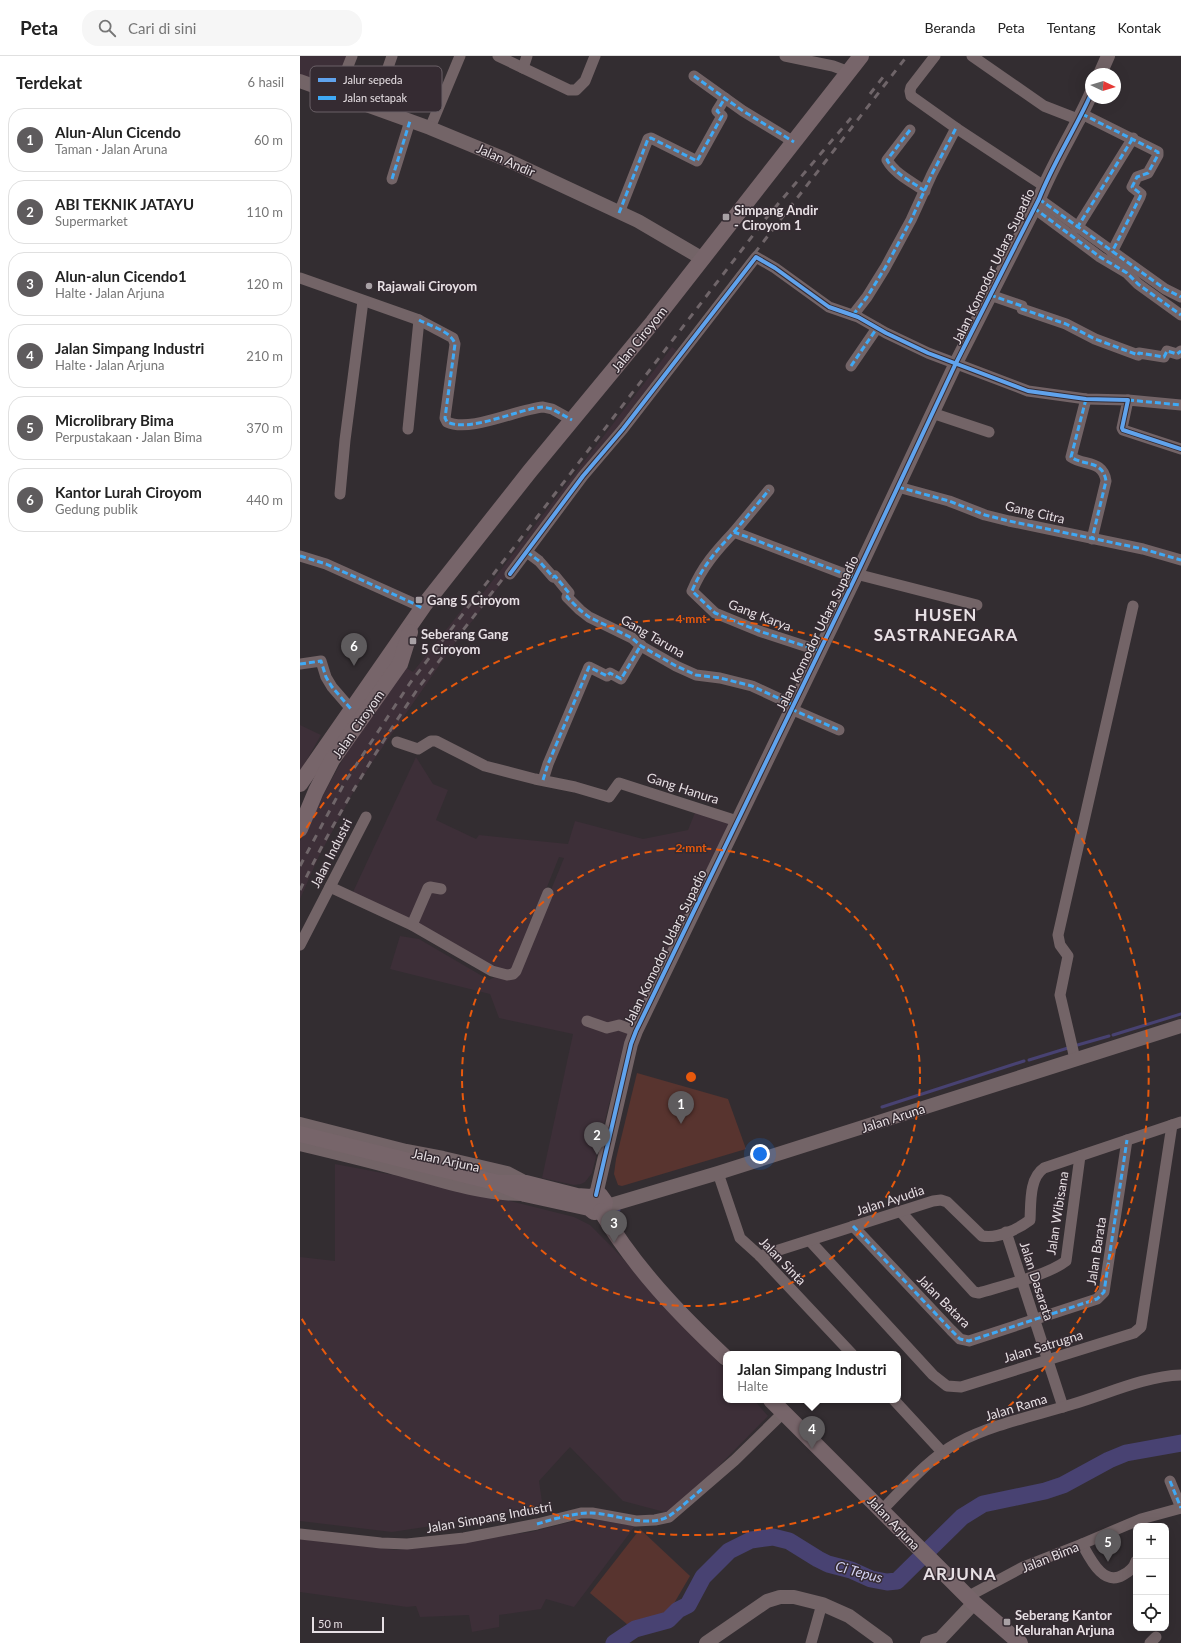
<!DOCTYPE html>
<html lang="id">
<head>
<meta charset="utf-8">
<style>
  :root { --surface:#fff; --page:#f6f6f6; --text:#222; --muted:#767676; --line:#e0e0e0; --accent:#5e5b5d }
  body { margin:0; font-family:Lato,sans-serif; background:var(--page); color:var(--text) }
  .controls { position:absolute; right:12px; bottom:12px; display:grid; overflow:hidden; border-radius:8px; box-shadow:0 4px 16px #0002 }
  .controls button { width:36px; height:36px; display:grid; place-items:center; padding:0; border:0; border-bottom:1px solid var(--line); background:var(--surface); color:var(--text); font:20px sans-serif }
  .compass { position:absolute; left:785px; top:12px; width:36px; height:36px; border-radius:50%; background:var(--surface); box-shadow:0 4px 16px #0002; rotate:94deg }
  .scale { position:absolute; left:12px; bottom:10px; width:72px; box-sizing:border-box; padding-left:4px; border:2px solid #e7e0e4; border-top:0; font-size:11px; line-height:14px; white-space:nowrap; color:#e7e0e4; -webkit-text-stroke:3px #352b32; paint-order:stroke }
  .you { position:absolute; left:460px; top:1098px; width:14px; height:14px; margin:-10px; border:3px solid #fff; border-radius:50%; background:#1a73e8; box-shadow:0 0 0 6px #1a73e833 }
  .badge { display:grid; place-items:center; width:26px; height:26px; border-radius:50%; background:var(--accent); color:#fff; font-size:13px; font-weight:700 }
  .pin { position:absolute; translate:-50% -33px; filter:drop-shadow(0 1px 2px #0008) }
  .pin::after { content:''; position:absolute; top:21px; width:14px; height:12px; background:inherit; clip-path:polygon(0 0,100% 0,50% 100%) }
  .popup { position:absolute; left:423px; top:1295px; width:178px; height:52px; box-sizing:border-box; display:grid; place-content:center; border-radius:8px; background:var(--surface); filter:drop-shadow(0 1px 3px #0005); font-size:13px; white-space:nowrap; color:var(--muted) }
  .popup b { font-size:15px; color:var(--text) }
  .popup::after { content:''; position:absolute; left:50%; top:100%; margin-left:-8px; border:8px solid transparent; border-top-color:var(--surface) }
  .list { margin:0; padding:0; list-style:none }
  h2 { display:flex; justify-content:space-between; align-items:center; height:52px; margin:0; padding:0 16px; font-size:17px }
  h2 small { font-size:13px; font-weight:400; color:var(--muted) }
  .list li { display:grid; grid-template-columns:26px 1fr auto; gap:12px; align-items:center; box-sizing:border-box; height:64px; margin:0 8px 8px; padding:0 8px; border:1px solid var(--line); border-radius:16px }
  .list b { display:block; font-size:15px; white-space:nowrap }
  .list p { margin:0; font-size:13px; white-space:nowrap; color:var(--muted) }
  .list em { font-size:13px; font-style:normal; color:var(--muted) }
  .icon { flex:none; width:22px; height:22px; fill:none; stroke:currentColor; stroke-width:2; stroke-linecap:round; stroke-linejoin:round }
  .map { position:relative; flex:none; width:881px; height:1587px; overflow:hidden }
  header { display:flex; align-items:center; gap:24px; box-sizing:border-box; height:56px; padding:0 20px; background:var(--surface); border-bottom:1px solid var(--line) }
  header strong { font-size:19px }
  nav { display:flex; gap:22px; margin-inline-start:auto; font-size:14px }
  .search { width:280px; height:36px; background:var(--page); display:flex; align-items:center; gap:10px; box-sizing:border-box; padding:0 14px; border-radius:16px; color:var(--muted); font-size:15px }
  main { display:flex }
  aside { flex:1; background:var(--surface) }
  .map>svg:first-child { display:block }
</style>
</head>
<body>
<header>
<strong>Peta</strong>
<div class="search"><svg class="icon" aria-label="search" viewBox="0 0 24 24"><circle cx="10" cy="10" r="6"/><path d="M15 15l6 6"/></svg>Cari di sini</div>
<nav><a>Beranda</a><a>Peta</a><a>Tentang</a><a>Kontak</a></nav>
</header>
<main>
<aside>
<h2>Terdekat<small>6 hasil</small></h2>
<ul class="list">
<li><span class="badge">1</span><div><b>Alun-Alun Cicendo</b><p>Taman · Jalan Aruna</p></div><em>60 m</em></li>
<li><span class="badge">2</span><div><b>ABI TEKNIK JATAYU</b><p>Supermarket</p></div><em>110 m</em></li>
<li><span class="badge">3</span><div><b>Alun-alun Cicendo1</b><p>Halte · Jalan Arjuna</p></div><em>120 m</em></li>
<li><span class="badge">4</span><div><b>Jalan Simpang Industri</b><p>Halte · Jalan Arjuna</p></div><em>210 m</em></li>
<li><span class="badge">5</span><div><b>Microlibrary Bima</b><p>Perpustakaan · Jalan Bima</p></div><em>370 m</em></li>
<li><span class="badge">6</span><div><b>Kantor Lurah Ciroyom</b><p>Gedung publik</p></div><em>440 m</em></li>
</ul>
</aside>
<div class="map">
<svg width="881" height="1587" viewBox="0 0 881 1587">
  <rect width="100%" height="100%" fill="#332d31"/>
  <!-- built -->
  <g fill="#3d2f38">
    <path d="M0 0H52L39 34 0 20Z"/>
    <path d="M372 291 380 297 152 591 73 705 55 733 19 800 0 843V785L29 728 53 685 105 611 113 616 175 537 180 541Z"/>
    <path d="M0 669 21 679 0 716Z"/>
    <path d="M116 701 133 728 148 734 136 764 176 783 179 779 268 788 275 765 343 783 388 774 396 754 432 767 404 821 323 991 292 1117 285 1126 281 1128 274 1129 242 1122 273 978 199 962 190 938 90 913 100 880 119 883 189 924 198 919 215 922 264 802 259 801 215 911 208 917 53 836Z"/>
    <path d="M35 1108 141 1128 274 1161 290 1169 312 1191 426 1314V1344H454L468 1360 372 1458 323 1445 270 1391 239 1425 243 1453 92 1476 0 1465V1201L35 1205Z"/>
    <path d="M282 1463 299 1464 335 1470 274 1551 246 1543 241 1553 199 1559V1571L172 1576 169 1559 120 1561 116 1550 107 1551 0 1536V1483L97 1494 231 1476Z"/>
  </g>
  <!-- green -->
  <g fill="#58342f">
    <path d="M337 1017 428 1043 446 1093 322 1130 318 1129 314 1118 316 1103Z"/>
    <path d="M340 1473 390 1520 373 1549 364 1558 328 1569 290 1537Z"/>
  </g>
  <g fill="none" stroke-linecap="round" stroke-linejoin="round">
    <!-- stream -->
    <g stroke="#484272" stroke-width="3">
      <path d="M813 979 881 958"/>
      <path d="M774 990 809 980"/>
      <path d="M729 1004 768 992"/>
      <path d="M582 1051 724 1005"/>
      <path d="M313 1163 314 1159 319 1154"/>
    </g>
    <!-- river -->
    <path stroke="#484272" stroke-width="17" d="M314 1587 335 1573 368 1564 378 1554 388 1549 403 1521 429 1495 451 1484 473 1481 489 1485 518 1503 528 1508 551 1514 571 1523 587 1526 597 1525 662 1461 683 1448 745 1435 763 1429 809 1404 826 1397 881 1387"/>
    <!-- minor -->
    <g stroke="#736467" stroke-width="11">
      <path d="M198 0 269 34H276L285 25 295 0"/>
      <path d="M485 0 533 10 549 16"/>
      <path d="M635 0 611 31 610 35 611 40 656 72 744 130"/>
      <path d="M672 0 744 50 780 64"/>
      <path d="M223 12 227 0"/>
      <path d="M394 20 443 55 494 86"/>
      <path d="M37 38 52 0"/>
      <path d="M74 52 92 0"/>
      <path d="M782 58 858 96V99L848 117 837 121 832 131 841 138 840 141 812 196"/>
      <path d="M130 72 160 0"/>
      <path d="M610 74 587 104C595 118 612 126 625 135"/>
      <path d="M92 123 110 65"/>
      <path d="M739 143 865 233 881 241"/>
      <path d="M734 152 800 201 827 217 838 228 881 259"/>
      <path d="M319 157 348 83 351 82 397 105 422 60 417 55 425 42"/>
      <path d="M777 172 833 82"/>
      <path d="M0 222 119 264 153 282 155 288 145 362 147 366C170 377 218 353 243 351L252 353 272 364"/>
      <path d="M690 239 722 250V253L766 268 795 283 838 299 839 297 864 301 867 295 877 298 881 295"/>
      <path d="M553 259 567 241 585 212 611 164 632 118 656 72"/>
      <path d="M551 310 577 272"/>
      <path d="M786 343 771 401C784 410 803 404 806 425L792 483"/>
      <path d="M828 344 881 349"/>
      <path d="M632 357 689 376"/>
      <path d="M108 373 119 264"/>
      <path d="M598 431 649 445 685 459 709 465 843 493 881 504"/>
      <path d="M40 438 45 384 63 245"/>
      <path d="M434 476 469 434"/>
      <path d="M227 496 239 505 253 521 255 520 269 537 267 541 280 554 289 561 332 582 341 590 376 610 396 619 420 622 452 630 493 649"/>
      <path d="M0 500 26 508 115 548 122 552"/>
      <path d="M210 518 283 420 323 373 456 201 475 212 529 251 558 261 586 277 628 297 728 335 786 343 828 344 822 372 823 374 881 393"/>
      <path d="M556 518 677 549"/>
      <path d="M520 595 459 575 415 557 392 535C402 511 416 495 434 476L555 522"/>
      <path d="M0 608 21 605 26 621 32 631 51 653"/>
      <path d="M491 653 539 674"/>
      <path d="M97 686 118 693 131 685H136L185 710 235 723 275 731 309 741 319 727 437 765"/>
      <path d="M243 724 248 708 289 611 307 620 310 617 321 623 341 589"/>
      <path d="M30 831 112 869 192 915 207 919 213 918 216 915 248 837"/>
      <path d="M112 869 128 832 130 831 141 833"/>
      <path d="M0 889 66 761"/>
      <path d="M287 965 307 972 319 969 336 975"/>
      <path d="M775 1003 760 939 768 900 760 889 758 879 833 550"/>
      <path d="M418 1117 440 1182 460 1200 552 1298"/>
      <path d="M600 1155 674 1236 679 1237C702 1230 748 1219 766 1205L780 1100"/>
      <path d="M553 1170 651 1274 660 1283 669 1285 797 1243 804 1236 827 1084"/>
      <path d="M706 1176 763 1351"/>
      <path d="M510 1185 633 1319 647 1330 661 1331 834 1277 841 1271 872 1069"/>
      <path d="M460 1200 633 1145 641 1144 647 1146 682 1180C698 1183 718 1173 730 1164 731 1147 729 1122 744 1112L881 1066"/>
      <path d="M594 1344 643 1397"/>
      <path d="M870 1425 881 1452"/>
      <path d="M582 1454C605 1431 628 1403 657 1387 693 1368 734 1360 773 1348 807 1338 845 1320 881 1319"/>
      <path d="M0 1478 81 1487 107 1488 164 1482 237 1468 281 1457H292L336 1465 355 1464 369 1461 435 1404 484 1356"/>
      <path d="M782 1488C790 1502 803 1531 823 1519 829 1516 834 1512 836 1505"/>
      <path d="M667 1541 723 1511 782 1488 841 1463 881 1452"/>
      <path d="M511 1587 522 1548"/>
      <path d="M850 1587 856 1581"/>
    </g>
    <!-- tertiary -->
    <g stroke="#736467" stroke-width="14">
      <path d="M800 18 808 0"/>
      <path d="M0 25 130 72 205 103 338 165 403 203"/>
      <path d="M0 1068 106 1095 143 1102 207 1117 226 1127"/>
      <path d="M0 1088C32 1096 63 1103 95 1112 137 1123 178 1138 222 1138"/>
      <path d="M296 1139 331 988 336 975 555 522 656 307 739 143C753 107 775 74 791 38"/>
      <path d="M304 1151 418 1117 881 970"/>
      <path d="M406 1587 467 1545 480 1541H494L522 1548 549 1560 586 1587"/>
      <path d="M627 1587 640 1583 674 1547"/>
    </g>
    <!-- secondary -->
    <g stroke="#77656a" stroke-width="16">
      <path d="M0 728 125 548 230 415 353 266 561 0"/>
      <path d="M0 773 16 735 32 704 100 608 110 576"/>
      <path d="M0 1078 198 1127 225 1138 289 1152 294 1156 301 1155 304 1151 305 1146 300 1139H296L291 1141 277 1140 226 1127H198"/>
      <path d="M301 1155C335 1212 378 1257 426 1302"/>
      <path d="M471 1344 674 1547 720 1587"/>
    </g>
    <!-- rail -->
    <g stroke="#6f6569" stroke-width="3" stroke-dasharray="7 7" stroke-linecap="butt">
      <path d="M570 38 587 16"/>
      <path d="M0 810 45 726 110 627 467 161 551 62"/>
      <path d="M0 834C34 763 75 696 119 631L607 0"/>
    </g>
    <!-- quiet -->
    <g stroke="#3fa9f5" stroke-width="3" stroke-dasharray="6 3" stroke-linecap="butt">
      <path d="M394 20 443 55 494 86"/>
      <path d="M782 58 858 96V99L848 117 837 121 832 131 841 138 840 141 812 196"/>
      <path d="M610 74 587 104C595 118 612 126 625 135"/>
      <path d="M92 123 110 65"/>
      <path d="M739 143 865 233 881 241"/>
      <path d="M734 152 800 201 827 217 838 228 881 259"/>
      <path d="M319 157 348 83 351 82 397 105 422 60 417 55 425 42"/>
      <path d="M777 172 833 82"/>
      <path d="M690 239 722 250V253L766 268 795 283 838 299 839 297 864 301 867 295 877 298 881 295"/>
      <path d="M553 259 567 241 585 212 611 164 632 118 656 72"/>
      <path d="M119 264C130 270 151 275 155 288L145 362 147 366C170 377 218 353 243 351L252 353 272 364"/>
      <path d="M551 310 577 272"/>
      <path d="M786 343 771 401C784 410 803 404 806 425L792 483"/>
      <path d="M828 344 881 349"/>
      <path d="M598 431 649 445 685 459 709 465 843 493 881 504"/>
      <path d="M434 476 469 434"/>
      <path d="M227 496 239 505 253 521 255 520 269 537 267 541 280 554 289 561 332 582 341 590 376 610 396 619 420 622 452 630 493 649"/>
      <path d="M0 500 26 508 115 548 122 552"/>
      <path d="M520 595 459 575 415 557 392 535C402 511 416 495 434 476L555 522"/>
      <path d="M0 608 21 605 26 621 32 631 51 653"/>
      <path d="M491 653 539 674"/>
      <path d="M243 724 248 708 289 611 307 620 310 617 321 623 341 589"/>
      <path d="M553 1170 651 1274 660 1283 669 1285 797 1243 804 1236 827 1084"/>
      <path d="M870 1425 881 1452"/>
      <path d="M237 1468C254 1463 273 1457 291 1457 313 1457 348 1473 369 1460 380 1453 392 1441 402 1433"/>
    </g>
    <!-- cycleway casing -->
    <g stroke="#352b32" stroke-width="6">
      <g id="cycleway">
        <path d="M210 518 283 420 323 373 456 201 475 212 529 251 558 261 586 277 628 297 728 335 786 343 828 344 822 372 823 374 881 393"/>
        <path d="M296 1139 331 988 336 975 555 522 656 307 739 143C753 107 775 74 791 38"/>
      </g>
    </g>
    <!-- cycleway -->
    <use href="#cycleway" stroke="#60a3ed" stroke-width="4"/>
  </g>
  <!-- distance rings -->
  <g fill="none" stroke="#e8590c" stroke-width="2" stroke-dasharray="7 5">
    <circle cx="391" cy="1021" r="229"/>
    <path d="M0 782A458 458 0 1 1 0 1260"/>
  </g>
  <!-- markers -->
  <g fill="#a8a1a5" stroke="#352b32" stroke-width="1.5">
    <rect x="422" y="157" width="8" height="8" rx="2"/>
    <circle cx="69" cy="230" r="4"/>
    <rect x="115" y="540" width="8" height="8" rx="2"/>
    <rect x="109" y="581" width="8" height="8" rx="2"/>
    <rect x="703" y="1562" width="8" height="8" rx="2"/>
  </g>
  <g text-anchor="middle" stroke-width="3" stroke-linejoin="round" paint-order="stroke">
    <!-- street labels -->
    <g font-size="13" fill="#e7e0e4" stroke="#352b32">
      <text transform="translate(206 104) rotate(24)" y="5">Jalan Andir</text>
      <text transform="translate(693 210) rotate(-64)" y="5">Jalan Komodor Udara Supadio</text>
      <text transform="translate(339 283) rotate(-51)" y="5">Jalan Ciroyom</text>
      <text transform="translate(735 456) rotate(13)" y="5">Gang Citra</text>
      <text transform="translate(460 559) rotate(21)" y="5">Gang Karya</text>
      <text transform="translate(517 577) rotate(-64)" y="5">Jalan Komodor Udara Supadio</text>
      <text transform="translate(353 580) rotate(30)" y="5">Gang Taruna</text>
      <text transform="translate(58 668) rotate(-55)" y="5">Jalan Ciroyom</text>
      <text transform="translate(383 732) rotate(18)" y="5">Gang Hanura</text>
      <text transform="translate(31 797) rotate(-63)" y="5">Jalan Industri</text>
      <text transform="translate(365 891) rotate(-64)" y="5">Jalan Komodor Udara Supadio</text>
      <text transform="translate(593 1062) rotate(-18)" y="5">Jalan Aruna</text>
      <text transform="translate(146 1104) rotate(12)" y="5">Jalan Arjuna</text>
      <text transform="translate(590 1144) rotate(-18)" y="5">Jalan Ayudia</text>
      <text transform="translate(757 1157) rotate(-81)" y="5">Jalan Wibisana</text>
      <text transform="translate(796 1195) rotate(-81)" y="5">Jalan Barata</text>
      <text transform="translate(483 1205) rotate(46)" y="5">Jalan Sinta</text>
      <text transform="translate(737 1225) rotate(72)" y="5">Jalan Dasarata</text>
      <text transform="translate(644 1245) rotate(45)" y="5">Jalan Batara</text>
      <text transform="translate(743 1290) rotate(-17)" y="5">Jalan Satrugna</text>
      <text transform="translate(716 1351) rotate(-17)" y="5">Jalan Rama</text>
      <text transform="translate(189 1461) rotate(-10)" y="5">Jalan Simpang Industri</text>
      <text transform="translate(594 1467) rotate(46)" y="5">Jalan Arjuna</text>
      <text transform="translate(750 1501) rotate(-22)" y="5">Jalan Bima</text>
    </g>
    <!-- poi labels -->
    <g font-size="13" font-weight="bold" fill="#e7e0e4" stroke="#352b32" text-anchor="start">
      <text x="434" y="159">Simpang Andir<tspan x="434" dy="15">- Ciroyom 1</tspan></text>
      <text x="77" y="235">Rajawali Ciroyom</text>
      <text x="127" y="549">Gang 5 Ciroyom</text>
      <text x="121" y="583">Seberang Gang<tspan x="121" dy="15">5 Ciroyom</tspan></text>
      <text x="715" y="1564">Seberang Kantor<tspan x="715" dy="15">Kelurahan Arjuna</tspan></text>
    </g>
    <!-- water labels -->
    <g font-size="14" font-style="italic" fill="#d2d1f2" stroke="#352b32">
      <text transform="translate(559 1516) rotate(15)" y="5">Ci Tepus</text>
    </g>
    <!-- district labels -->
    <g font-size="17" font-weight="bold" letter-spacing="1" fill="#e7e0e4" stroke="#352b32">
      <text x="646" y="565">HUSEN<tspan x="646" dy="20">SASTRANEGARA</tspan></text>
      <text x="660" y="1524">ARJUNA</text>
    </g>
  </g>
  <!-- legend -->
  <rect x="10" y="10" width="132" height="46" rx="6" fill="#352b32" stroke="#6a6167" stroke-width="1"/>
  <rect x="18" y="22" width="18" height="4" fill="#60a3ed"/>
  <rect x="18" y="40" width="18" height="4" fill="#3fa9f5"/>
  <g font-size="11" fill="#e7e0e4">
    <text x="43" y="28">Jalur sepeda</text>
    <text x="43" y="46">Jalan setapak</text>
  </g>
  <circle cx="391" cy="1021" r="6" fill="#e8590c" stroke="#352b32" stroke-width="2"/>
  <g font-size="12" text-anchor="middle" font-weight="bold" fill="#e8590c" stroke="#352b32" stroke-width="3" stroke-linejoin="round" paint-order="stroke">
    <text x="391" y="567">4 mnt</text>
    <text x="391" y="796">2 mnt</text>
  </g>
</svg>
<div class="controls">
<button>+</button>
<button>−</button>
<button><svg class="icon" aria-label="locate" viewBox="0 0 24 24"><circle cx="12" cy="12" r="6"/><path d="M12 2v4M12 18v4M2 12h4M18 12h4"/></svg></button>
</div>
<svg class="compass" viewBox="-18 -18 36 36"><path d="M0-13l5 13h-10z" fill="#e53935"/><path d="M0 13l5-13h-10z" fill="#767676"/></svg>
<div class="scale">50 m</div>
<div class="you"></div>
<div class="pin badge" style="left:381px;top:1068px">1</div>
<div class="pin badge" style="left:297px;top:1099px">2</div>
<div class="pin badge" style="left:314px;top:1187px">3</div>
<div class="pin badge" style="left:512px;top:1393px">4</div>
<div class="popup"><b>Jalan Simpang Industri</b>Halte</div>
<div class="pin badge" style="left:808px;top:1506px">5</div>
<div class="pin badge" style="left:54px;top:610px">6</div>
</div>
</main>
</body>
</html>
